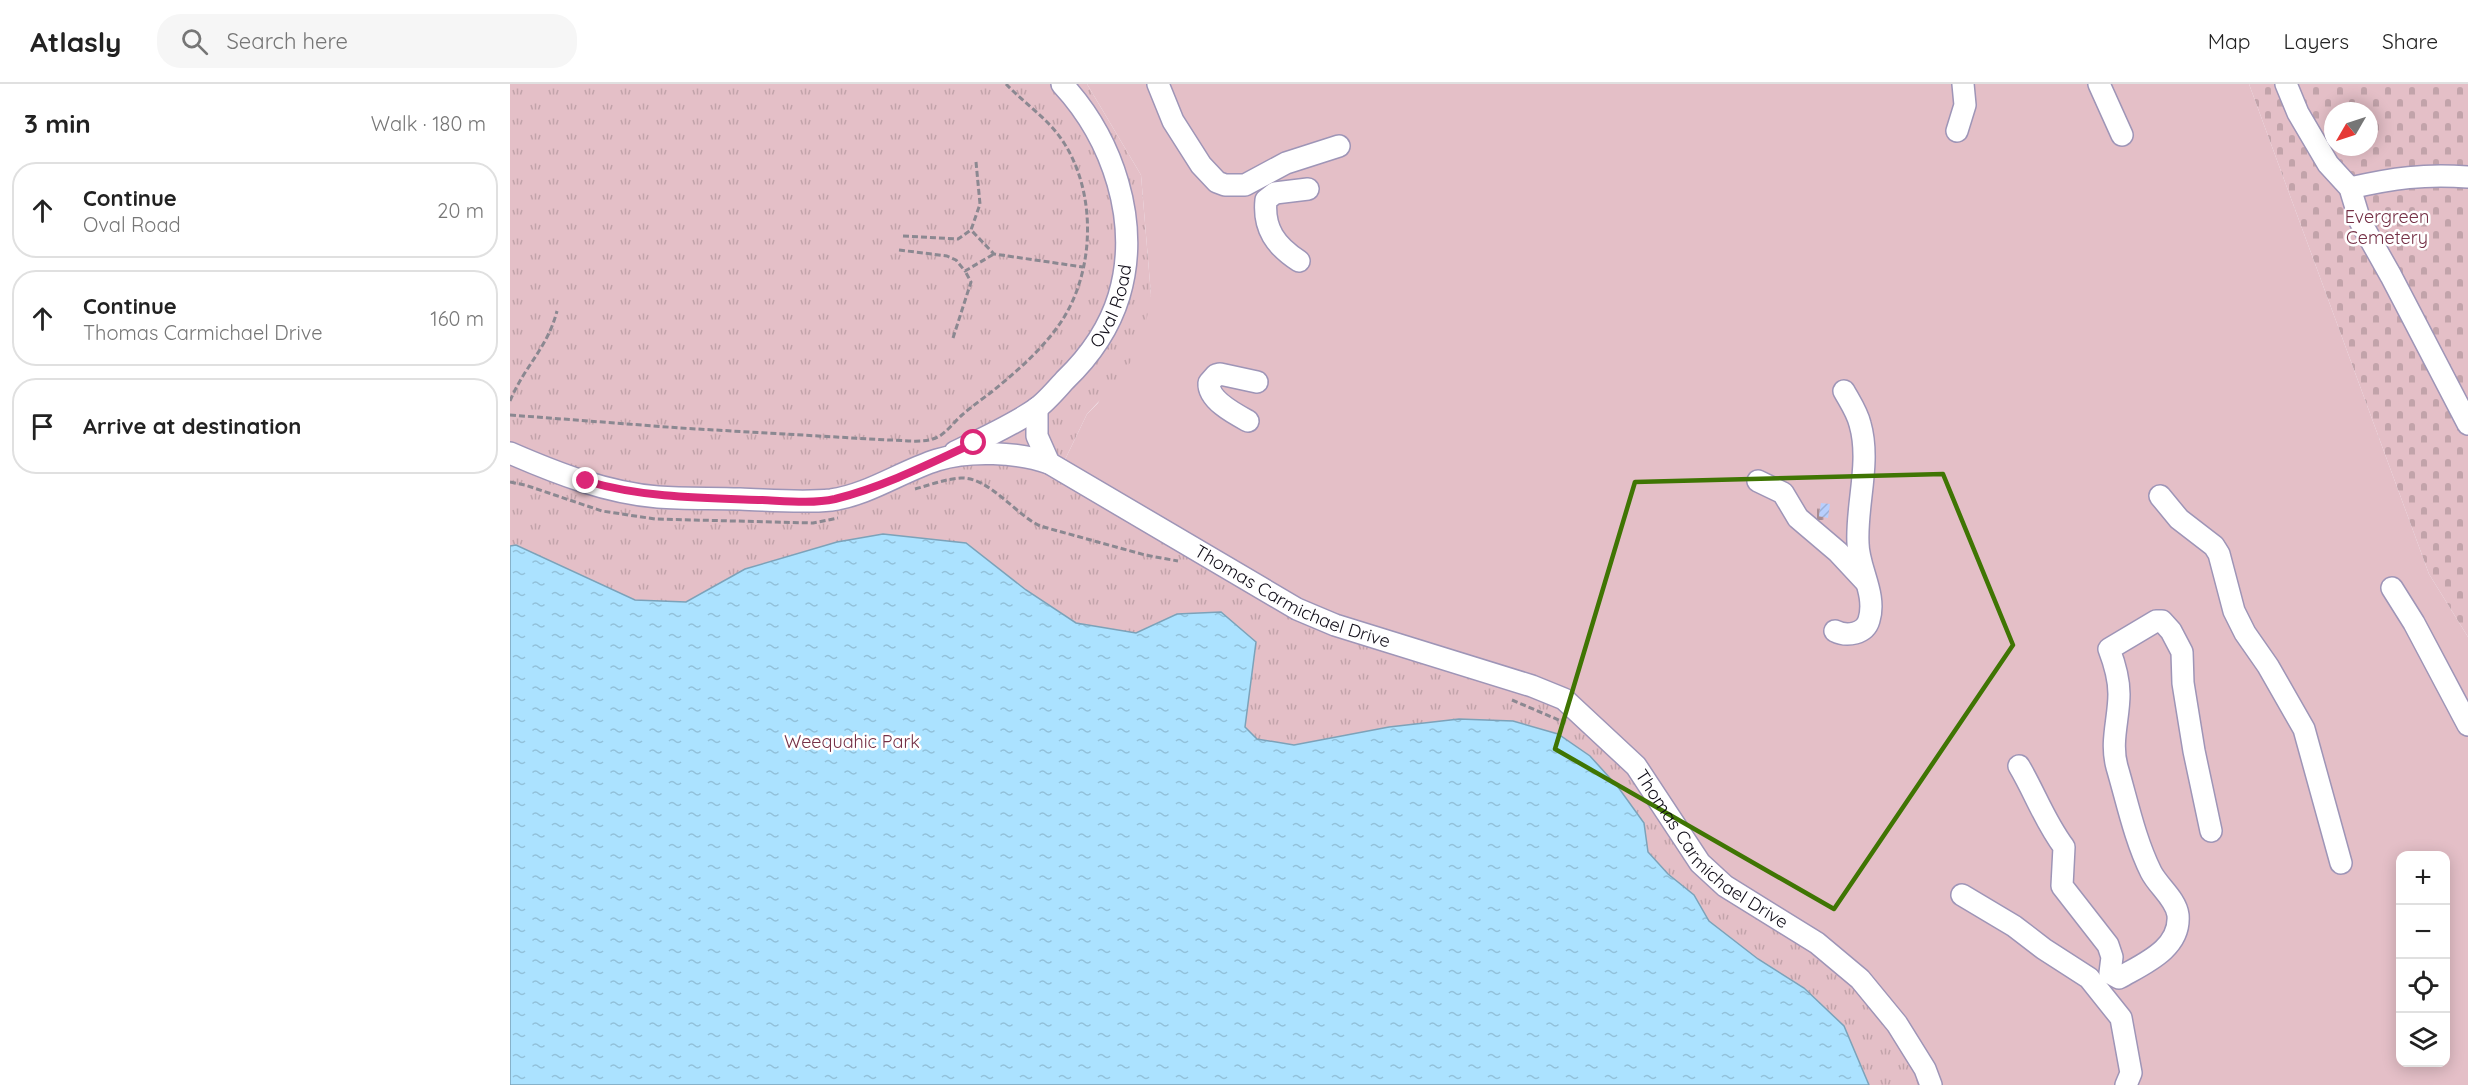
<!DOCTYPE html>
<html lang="en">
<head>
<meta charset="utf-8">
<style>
  :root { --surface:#fff; --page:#f6f6f6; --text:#222; --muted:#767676; --line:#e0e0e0 }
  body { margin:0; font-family:Quicksand,sans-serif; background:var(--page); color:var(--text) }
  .controls { position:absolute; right:18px; bottom:18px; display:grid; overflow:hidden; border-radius:12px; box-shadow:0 3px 15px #0003 }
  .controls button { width:54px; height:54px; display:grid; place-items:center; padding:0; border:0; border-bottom:2px solid var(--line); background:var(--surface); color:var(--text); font:30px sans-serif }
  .compass { position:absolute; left:1814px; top:18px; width:54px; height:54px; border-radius:50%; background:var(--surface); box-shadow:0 3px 15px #0003; rotate:231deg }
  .stop { position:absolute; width:18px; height:18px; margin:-14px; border:4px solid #db2777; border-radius:50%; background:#fff }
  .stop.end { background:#db2777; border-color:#fff; box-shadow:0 2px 6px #0008 }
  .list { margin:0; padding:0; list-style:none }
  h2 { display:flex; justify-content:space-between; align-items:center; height:78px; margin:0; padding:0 24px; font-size:26px }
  h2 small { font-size:20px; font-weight:400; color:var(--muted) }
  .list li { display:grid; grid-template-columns:39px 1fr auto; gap:18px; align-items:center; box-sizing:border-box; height:96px; margin:0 12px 12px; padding:0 12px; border:2px solid var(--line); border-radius:24px }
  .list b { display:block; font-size:22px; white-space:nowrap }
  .list p { margin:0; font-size:20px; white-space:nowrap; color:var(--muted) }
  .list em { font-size:20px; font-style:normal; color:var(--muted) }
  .icon { flex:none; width:33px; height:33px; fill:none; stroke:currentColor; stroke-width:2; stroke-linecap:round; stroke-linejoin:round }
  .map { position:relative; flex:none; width:1958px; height:1001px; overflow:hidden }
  header { display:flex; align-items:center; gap:36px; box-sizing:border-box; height:84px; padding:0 30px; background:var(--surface); border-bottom:2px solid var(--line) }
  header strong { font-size:28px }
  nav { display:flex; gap:33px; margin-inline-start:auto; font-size:21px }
  .search { width:420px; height:54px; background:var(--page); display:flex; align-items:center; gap:15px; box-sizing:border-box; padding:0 21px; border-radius:24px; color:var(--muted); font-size:22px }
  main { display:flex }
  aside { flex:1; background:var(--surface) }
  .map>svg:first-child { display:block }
</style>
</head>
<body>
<header>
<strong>Atlasly</strong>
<div class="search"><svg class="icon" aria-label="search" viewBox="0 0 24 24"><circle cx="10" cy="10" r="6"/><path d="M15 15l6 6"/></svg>Search here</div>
<nav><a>Map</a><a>Layers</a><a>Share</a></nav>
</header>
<main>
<aside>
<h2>3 min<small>Walk · 180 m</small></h2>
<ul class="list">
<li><svg class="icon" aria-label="ahead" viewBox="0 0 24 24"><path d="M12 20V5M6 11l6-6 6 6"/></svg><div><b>Continue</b><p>Oval Road</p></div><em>20 m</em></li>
<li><svg class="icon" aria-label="ahead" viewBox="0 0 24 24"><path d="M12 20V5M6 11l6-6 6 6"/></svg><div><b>Continue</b><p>Thomas Carmichael Drive</p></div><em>160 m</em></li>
<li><svg class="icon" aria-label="arrive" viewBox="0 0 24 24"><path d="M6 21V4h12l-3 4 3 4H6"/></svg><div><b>Arrive at destination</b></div></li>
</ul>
</aside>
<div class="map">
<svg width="1958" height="1001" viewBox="0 0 1958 1001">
  <defs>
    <pattern id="cemetery-stones" width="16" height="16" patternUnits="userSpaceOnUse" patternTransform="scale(1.5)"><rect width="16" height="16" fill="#e4bfc7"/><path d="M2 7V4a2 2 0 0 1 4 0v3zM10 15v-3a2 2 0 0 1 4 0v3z" fill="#c2a3aa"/></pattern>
    <pattern id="park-tufts" width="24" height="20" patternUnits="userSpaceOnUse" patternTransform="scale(1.5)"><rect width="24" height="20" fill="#e4bfc7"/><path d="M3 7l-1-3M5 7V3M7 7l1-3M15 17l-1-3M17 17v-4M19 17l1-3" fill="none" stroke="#c2a3aa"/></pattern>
    <pattern id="water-ripples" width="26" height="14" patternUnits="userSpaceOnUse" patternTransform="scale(1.5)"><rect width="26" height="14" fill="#abe2ff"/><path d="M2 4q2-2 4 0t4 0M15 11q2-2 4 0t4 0" fill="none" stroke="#92c1da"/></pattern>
    <pattern id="building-hatch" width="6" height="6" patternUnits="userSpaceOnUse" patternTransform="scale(1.5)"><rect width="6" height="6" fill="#b8cffd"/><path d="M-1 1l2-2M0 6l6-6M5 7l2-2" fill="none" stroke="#9db1d8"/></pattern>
    <filter id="shadow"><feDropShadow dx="-5.5" dy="5.5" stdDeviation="0" flood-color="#0004"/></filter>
  </defs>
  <rect width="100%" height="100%" fill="#f6f4fb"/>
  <!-- grass -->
  <path fill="#e4bfc7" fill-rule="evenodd" d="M577 0H1739L1919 490 1958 553V1001H1421L825 541 550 386 577 330 588 319 641 211 631 91ZM1890 772H1936V978H1890Z"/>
  <!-- cemetery -->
  <path fill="url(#cemetery-stones)" fill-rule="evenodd" d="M1739 0H1958V553L1919 490ZM1823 27H1859V63H1823Z"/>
  <!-- park -->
  <path fill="url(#park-tufts)" d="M0 0H577L631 91 641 211 634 250 628 265 611 294 577 330 550 386 787 525 1022 602 1090 647 1190 779 1350 895 1421 1001H0Z"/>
  <!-- water -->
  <path fill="url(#water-ripples)" stroke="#7ca2b9" stroke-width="1.5" d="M373 450 456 459 516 506 566 539 626 549 667 530 711 528 746 558 735 643 747 655 784 661 879 643 949 635 1003 637 1048 650 1080 672 1108 703 1134 739 1138 768 1158 790 1184 811 1199 837 1248 875 1294 904 1334 942 1359 1001H0V462L6 461 125 516 176 518 235 485 327 458Z"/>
  <!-- building -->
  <path fill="url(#building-hatch)" filter="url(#shadow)" d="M1311 419 1320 420 1318 434 1309 432Z"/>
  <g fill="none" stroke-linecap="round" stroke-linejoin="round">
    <!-- minor casing -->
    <g stroke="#9e95b7" stroke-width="24">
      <g id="minor">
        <path d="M648 0 663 37 691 81 707 98 715 101H735L776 79 829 62"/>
        <path d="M1589 0 1612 51"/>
        <path d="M1776 0 1788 29 1818 80 1840 104 1850 137 1881 192 1958 340"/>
        <path d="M1447 47 1455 21 1453 0"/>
        <path d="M1840 104C1884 94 1913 90 1958 93"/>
        <path d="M789 177C766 162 753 145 756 116L765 109 798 105"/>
        <path d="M527 324V352L539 379"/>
        <path d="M738 337C725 330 698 316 699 299L706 291 710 290 747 298"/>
        <path id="s1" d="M445 368C472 355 501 342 526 325 536 318 546 306 555 296 579 273 599 245 609 212 631 138 603 55 552 0"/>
        <path id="s2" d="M0 369C46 389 97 409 148 413 175 415 202 414 230 415 260 416 291 419 321 416 358 411 392 387 427 376 459 366 508 368 539 379L787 525 825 541 1022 602 1054 615 1126 682 1190 779 1215 802 1307 859 1350 895 1387 940 1415 985 1421 1001"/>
        <path d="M1248 397 1273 409 1288 434 1328 468 1355 497"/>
        <path d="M1650 412 1669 435 1704 462 1709 470 1724 527 1735 549 1758 582 1794 645 1831 779"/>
        <path d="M1882 504 1904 539 1958 641"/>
        <path d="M1325 547C1337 553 1355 550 1359 536 1367 510 1348 484 1348 459 1346 421 1361 378 1350 340 1347 328 1340 318 1334 307"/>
        <path d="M1509 682C1525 709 1535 738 1554 763L1552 802 1598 861 1602 873 1600 889 1609 894C1633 880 1671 865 1668 831 1666 815 1648 802 1641 788 1625 756 1617 717 1607 683 1600 658 1609 635 1609 610 1609 596 1604 578 1599 565L1646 537H1652L1661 547 1672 568 1673 599 1684 667 1701 747"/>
        <path d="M1452 811 1504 842 1534 865 1579 894 1611 934 1621 989 1616 1001"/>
      </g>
    </g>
    <!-- path -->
    <g stroke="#8b8891" stroke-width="3" stroke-dasharray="6 3" stroke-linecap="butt">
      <path d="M466 78 470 120 461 146 484 170 573 183"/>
      <path d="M393 152 448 155 461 146"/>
      <path d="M389 166 437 172 446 176 455 187 484 170"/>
      <path d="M443 254 461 198 455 187"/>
      <path d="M0 317C15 281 37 265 47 227"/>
      <path d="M0 331 170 344 378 356C394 356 414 360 428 353 437 348 444 338 452 331 462 322 474 314 484 306 506 288 529 268 546 245 585 194 588 112 554 59 539 35 515 20 496 0"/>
      <path d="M0 398 15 401 92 427 145 435 303 439 328 434"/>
      <path d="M405 405C420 401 435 395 451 394 479 393 505 430 530 442L635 471 668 477"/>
      <path d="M1002 616 1051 637"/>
    </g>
    <!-- minor -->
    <use href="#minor" stroke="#fff" stroke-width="21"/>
  </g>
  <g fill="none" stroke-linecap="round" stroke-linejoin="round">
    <!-- route -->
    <path stroke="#db2777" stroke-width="8" d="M76 397C134 414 192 414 252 416 275 417 302 420 325 415 373 403 419 380 464 359"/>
  </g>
  <!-- marked area -->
  <path fill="none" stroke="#3f7503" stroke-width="4.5" stroke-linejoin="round" d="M1433 390 1503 561 1324 825 1045 665 1125 398Z"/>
  <g text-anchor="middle" stroke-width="5" stroke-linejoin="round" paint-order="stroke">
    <!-- park labels -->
    <g font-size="18" fill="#753046" stroke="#fff">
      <text x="1877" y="139">Evergreen<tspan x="1877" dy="21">Cemetery</tspan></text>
      <text x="342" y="664">Weequahic Park</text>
    </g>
    <!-- street labels -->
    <g font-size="18" fill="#0f0c17" stroke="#fff">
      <text dy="6" stroke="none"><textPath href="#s1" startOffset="222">Oval Road</textPath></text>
      <text dy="6" stroke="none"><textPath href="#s2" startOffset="834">Thomas Carmichael Drive</textPath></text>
      <text dy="6" stroke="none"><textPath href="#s2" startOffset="1338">Thomas Carmichael Drive</textPath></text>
    </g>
  </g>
</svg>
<div class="controls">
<button>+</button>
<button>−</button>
<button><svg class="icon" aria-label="locate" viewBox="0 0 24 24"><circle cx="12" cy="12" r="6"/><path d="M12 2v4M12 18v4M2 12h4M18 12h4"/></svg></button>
<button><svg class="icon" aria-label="layers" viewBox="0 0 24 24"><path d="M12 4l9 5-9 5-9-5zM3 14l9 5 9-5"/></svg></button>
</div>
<svg class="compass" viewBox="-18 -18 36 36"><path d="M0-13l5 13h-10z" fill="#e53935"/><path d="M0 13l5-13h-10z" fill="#767676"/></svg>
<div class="stop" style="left:464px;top:359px"></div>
<div class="stop end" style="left:76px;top:397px"></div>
</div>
</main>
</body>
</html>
